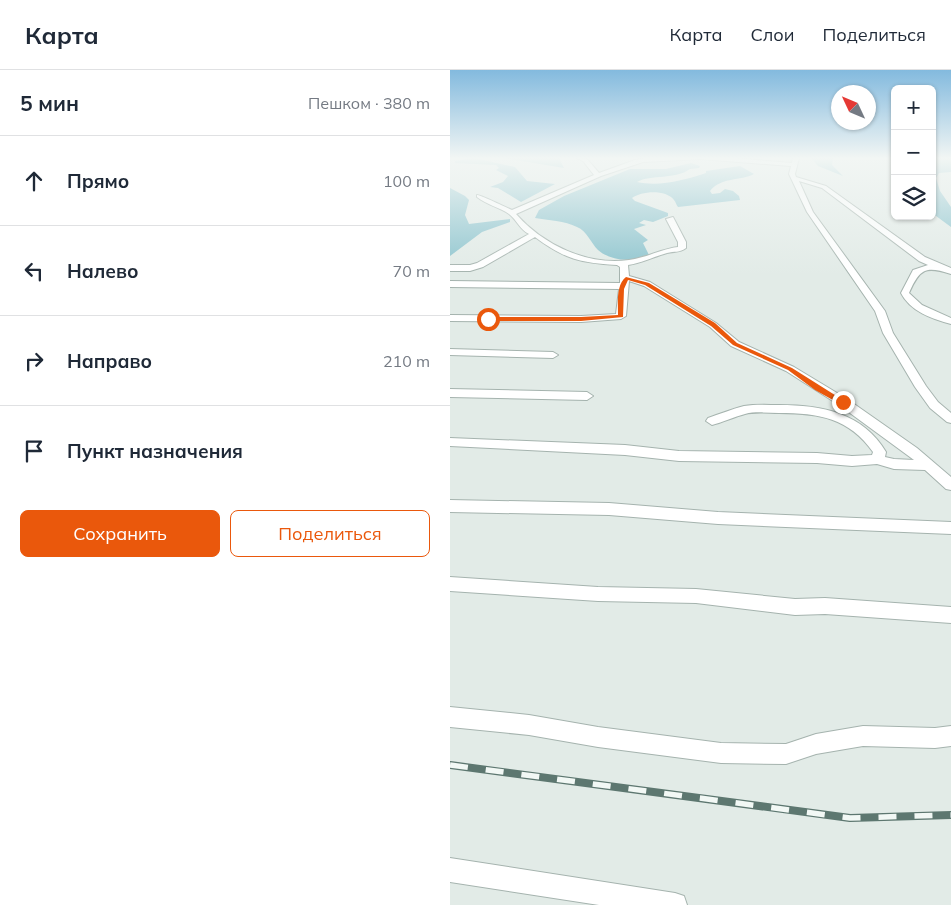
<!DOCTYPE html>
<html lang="ru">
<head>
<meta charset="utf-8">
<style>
  :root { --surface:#fff; --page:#f6f6f7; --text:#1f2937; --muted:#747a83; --line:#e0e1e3; --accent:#ea580c }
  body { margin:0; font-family:Mulish,sans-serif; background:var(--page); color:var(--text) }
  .controls { position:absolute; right:15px; top:15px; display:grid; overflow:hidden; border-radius:8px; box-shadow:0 1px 4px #0004 }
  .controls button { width:45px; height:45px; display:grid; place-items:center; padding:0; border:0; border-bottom:1px solid var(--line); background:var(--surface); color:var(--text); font:25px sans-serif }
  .compass { position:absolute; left:381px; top:15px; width:45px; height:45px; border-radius:50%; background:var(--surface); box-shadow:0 1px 4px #0004; rotate:314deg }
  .stop { position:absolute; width:15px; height:15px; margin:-11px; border:4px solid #ea580c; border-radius:50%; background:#fff }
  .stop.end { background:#ea580c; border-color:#fff; box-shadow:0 1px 5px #0008 }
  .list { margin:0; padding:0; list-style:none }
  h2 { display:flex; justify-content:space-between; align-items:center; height:65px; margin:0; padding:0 20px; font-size:21px }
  h2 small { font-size:16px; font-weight:400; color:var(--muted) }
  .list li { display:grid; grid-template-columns:32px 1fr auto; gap:15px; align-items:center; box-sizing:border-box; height:90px; padding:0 20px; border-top:1px solid var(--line) }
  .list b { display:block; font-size:19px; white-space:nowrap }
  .list em { font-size:16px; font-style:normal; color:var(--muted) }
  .actions { display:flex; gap:10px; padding:15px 20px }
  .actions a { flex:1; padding:11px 0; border:1px solid var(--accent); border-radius:8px; text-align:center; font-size:18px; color:var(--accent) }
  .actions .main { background:var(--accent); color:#fff }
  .icon { flex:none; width:28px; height:28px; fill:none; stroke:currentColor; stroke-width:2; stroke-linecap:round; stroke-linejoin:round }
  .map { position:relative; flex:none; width:501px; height:835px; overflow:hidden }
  header { display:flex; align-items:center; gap:30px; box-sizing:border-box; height:70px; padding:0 25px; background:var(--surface); border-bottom:1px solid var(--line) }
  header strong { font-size:24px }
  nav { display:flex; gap:28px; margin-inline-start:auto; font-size:18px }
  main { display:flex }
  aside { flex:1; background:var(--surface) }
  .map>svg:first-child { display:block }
</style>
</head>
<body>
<header>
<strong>Карта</strong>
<nav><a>Карта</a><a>Слои</a><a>Поделиться</a></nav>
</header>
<main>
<aside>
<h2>5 мин<small>Пешком · 380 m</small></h2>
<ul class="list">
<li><svg class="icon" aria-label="ahead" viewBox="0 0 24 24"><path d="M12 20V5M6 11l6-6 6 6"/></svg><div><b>Прямо</b></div><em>100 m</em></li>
<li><svg class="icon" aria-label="left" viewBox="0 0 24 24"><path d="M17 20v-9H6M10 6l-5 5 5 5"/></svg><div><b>Налево</b></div><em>70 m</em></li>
<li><svg class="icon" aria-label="right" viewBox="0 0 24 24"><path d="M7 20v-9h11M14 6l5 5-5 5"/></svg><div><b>Направо</b></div><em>210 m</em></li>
<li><svg class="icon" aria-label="arrive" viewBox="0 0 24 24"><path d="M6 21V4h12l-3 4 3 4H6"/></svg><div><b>Пункт назначения</b></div></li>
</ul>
<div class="actions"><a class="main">Сохранить</a><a>Поделиться</a></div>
</aside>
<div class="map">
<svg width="501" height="835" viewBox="0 0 501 835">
  <rect width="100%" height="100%" fill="#e2ebe7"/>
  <!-- water -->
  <g fill="#8dc4ce">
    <path d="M24 88 65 97 77 111 105 114 71 132 48 118 40 117 53 112 58 106 46 100 49 98 46 95 5 93V91Z"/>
    <path d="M53 88H109L114 98Z"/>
    <path d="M361 88H383L382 95 393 106 368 96Z"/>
    <path d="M482 88H501V102L489 103 486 108 490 121 501 137V157L482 143Z"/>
    <path d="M241 93 250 96 249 98 240 99C225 110 201 104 187 112 209 117 235 110 256 103V101L290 96 304 104C290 111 271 107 260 121L262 124 270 123 275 119 283 121 289 126 290 130 228 137C226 135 226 132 224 130 216 119 191 121 182 128L185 131 218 143V146L203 152 194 150 189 153 196 155 184 159 198 170 193 173 199 185C183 192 162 192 148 180 141 173 137 161 127 157 115 151 98 150 85 148L89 140 114 126 180 99H216Z"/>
    <path d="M0 118 15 126 19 130 15 145 19 154 60 149V152L32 162 0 186Z"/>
  </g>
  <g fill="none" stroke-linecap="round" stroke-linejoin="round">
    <!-- minor casing -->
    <g stroke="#a5b3ae" stroke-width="2">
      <g id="minor">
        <path d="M127 88 137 89 149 103 185 90 200 88H283L342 93 343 88H349L345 104 346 107 376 116 475 187 501 198V204C476 196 470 198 459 223L472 235 501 248V254C482 249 460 241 451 223L463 200 478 195 469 191 372 118 349 111 363 142 435 241 443 263 476 316 488 332 501 343V353L497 352 480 338 465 317 433 263 425 241 357 142 339 104 341 96 250 89 193 92 151 106 66 144C93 175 138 196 179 190 196 188 211 179 228 177V172L216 149 223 147 236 172V178C230 183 224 181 217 183 203 187 192 193 178 195L179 206 200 212 266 253 289 272 344 297 397 329 467 378 501 407V420L496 419 475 400 444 399 427 394 402 396 367 393 229 391 175 385 0 376V368L175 375 229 381 367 383 402 386 422 385 423 382C399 348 369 343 329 343 318 343 306 341 295 344 284 347 273 352 262 355L256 351 258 348C270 344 282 339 294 336 306 334 318 335 329 335 372 335 413 343 436 382L435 387 444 389 464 390 389 335 336 301 281 276 260 257 194 216 179 211 176 246 171 249 131 252 0 251V245L131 246 166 244 169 219 0 217V211L170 213V197L167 195C131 193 114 189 85 167L33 197 20 201H0V195H20L27 193 79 164C70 160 67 150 59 144 49 137 37 135 27 127V125C31 125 55 137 62 140L144 105 133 91Z"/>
        <path d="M0 279 103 282 108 285 103 288 0 285Z"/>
        <path d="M0 319 137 322 143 326 137 330 0 327Z"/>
        <path d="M0 430 159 433 268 442 501 452V464L268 454 159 445 0 442Z"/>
        <path d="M0 507 148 517 246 519 345 529 375 528 501 537V553L375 544 345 545 246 533 148 531 0 521Z"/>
        <path d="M0 637 79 645 148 657 271 673 336 674 366 664 413 656 485 658 501 656V676L485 678 413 676 366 684 336 694 271 693 148 677 79 665 0 657Z"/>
        <path d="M0 788 225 823 234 826 237 835H149L0 812Z"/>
      </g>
    </g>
    <!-- minor -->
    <use href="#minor" fill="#fff" fill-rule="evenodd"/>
    <!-- rail casing -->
    <g stroke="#5d7770" stroke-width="8">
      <path id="rail" d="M0 695 400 748 501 745"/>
    </g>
    <!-- rail -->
    <use href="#rail" stroke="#f2f8f5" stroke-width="5.5" stroke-dasharray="18" stroke-linecap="butt"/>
  </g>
  <!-- sky -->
  <linearGradient id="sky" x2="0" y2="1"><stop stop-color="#83bade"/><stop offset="0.43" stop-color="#f2f6f4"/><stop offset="1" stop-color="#f2f6f4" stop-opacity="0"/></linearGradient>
  <rect width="501" height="205" fill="url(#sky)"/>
  <!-- route -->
  <path fill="#ea580c" d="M176 207 199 213 265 253 287 273 342 298 396 332 390 334 365 320 338 300 283 275 261 256 195 215 178 210 174 219 173 247 131 251H38L35 249 38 247H131L168 245C168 232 166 215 176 207Z"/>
</svg>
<div class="controls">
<button>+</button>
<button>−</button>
<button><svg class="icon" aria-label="layers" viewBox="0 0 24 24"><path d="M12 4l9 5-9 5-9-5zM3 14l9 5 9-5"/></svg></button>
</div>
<svg class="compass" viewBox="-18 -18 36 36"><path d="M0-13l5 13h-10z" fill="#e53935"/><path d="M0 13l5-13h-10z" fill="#747a83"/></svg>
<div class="stop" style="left:38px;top:249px"></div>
<div class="stop end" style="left:393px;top:332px"></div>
</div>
</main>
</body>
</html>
